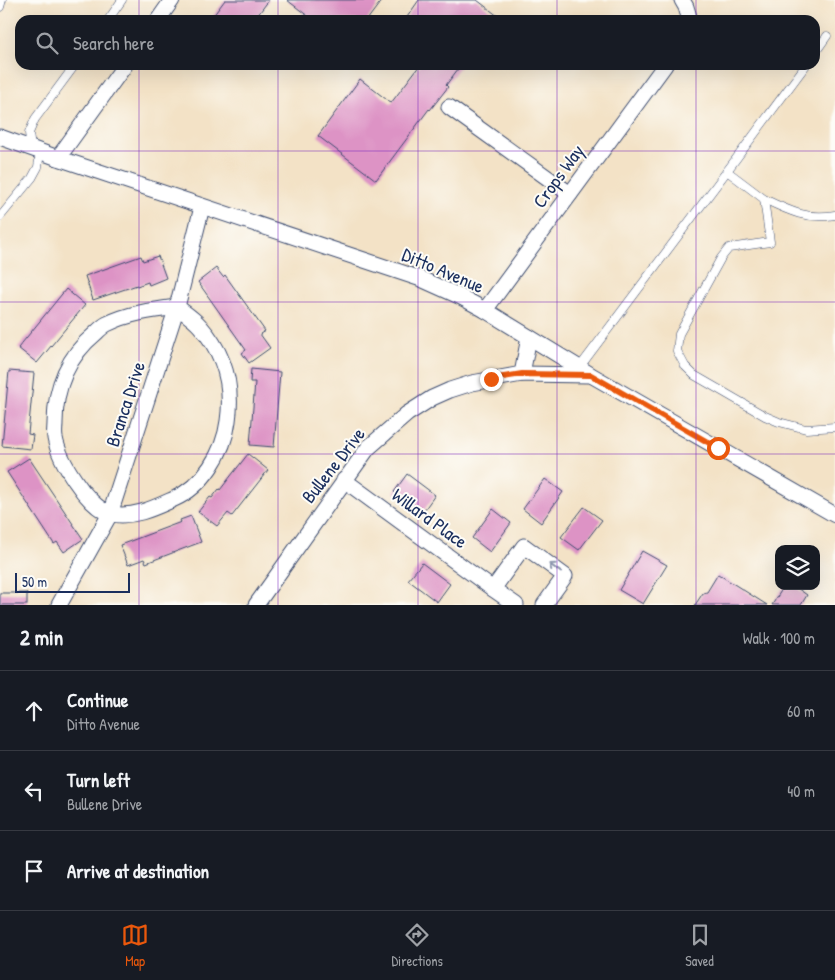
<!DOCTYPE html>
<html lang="en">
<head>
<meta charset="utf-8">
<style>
  :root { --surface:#171b24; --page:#20242c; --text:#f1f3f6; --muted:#9ea1a6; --line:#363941; --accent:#ea580c }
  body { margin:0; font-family:"Patrick Hand",sans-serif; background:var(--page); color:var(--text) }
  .controls { position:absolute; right:15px; bottom:15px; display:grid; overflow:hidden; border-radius:10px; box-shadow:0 5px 20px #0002 }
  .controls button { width:45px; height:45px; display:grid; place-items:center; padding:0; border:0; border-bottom:1px solid var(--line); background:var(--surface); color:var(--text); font:25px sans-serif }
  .scale { position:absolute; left:15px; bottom:12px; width:115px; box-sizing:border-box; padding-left:5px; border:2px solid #1b2f5e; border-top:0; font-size:14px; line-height:18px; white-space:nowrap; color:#1b2f5e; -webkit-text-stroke:4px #fdfcf7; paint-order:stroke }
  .stop { position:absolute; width:15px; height:15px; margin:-11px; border:4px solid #ea580c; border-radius:50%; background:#fff }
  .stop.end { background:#ea580c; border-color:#fff; box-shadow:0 1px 5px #0008 }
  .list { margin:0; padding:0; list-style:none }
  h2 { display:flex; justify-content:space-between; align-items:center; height:65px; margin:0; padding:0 20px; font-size:21px }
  h2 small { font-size:16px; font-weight:400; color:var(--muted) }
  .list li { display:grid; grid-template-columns:32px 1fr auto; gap:15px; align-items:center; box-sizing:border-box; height:80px; padding:0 20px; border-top:1px solid var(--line) }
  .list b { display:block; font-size:19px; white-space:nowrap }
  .list p { margin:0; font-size:16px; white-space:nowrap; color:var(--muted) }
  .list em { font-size:16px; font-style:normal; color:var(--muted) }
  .icon { flex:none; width:28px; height:28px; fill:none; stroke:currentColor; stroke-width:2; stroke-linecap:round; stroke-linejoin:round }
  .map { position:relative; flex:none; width:835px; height:605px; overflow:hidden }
  .search { position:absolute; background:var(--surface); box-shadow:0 5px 20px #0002; left:15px; right:15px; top:15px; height:55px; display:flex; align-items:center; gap:12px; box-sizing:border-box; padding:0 18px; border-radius:15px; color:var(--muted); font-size:19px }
  .sheet { height:305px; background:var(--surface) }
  nav { display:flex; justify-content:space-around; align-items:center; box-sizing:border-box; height:70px; border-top:1px solid var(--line); background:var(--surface); font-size:14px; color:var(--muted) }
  nav a { display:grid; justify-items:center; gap:2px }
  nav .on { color:var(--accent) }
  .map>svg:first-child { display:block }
</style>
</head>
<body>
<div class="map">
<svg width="835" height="605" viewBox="0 0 835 605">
  <rect width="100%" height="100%" fill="#fdfcf7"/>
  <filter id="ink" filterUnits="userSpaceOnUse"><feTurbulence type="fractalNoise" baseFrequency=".02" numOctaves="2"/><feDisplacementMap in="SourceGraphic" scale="10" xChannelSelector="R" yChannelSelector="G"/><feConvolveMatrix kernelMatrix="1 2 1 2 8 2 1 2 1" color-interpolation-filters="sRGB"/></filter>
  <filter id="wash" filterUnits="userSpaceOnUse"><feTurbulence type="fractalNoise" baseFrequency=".0096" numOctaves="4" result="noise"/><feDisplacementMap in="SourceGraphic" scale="20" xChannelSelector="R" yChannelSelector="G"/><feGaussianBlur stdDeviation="1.12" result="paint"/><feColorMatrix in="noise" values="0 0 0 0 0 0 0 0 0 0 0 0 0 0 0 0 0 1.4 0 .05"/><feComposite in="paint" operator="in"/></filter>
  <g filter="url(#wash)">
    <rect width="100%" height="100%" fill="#f3e2c6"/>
    <g id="blocks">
      <!-- building -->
      <g fill="#dd93c5">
        <path d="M225 0H269L254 20H210Z"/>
        <path d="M287 0H382L367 20H313Z"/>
        <path d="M419 0H477L503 20H405Z"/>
        <path d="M420 65H461L446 85 448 87 430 110 429 109 376 180 318 136 360 79 391 103Z"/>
        <path d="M141 256 143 261 158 256 166 278 149 285 148 282 137 286V285L93 300 85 276Z"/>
        <path d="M216 268 223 277 225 275 265 331 260 334 270 348 249 363 242 353 246 350 198 282Z"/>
        <path d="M66 289 85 305 37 363 18 348Z"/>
        <path d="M251 369 280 372 274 447 250 445 255 382H250Z"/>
        <path d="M9 371 34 373 28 434 33 435 31 449 2 446Z"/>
        <path d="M248 454 268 470 232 516 228 513 217 526 198 512 210 497 212 498 219 489 220 490Z"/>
        <path d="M29 458 83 539 64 552 57 542 54 544 7 472Z"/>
        <path d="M407 474 435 495 422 513 394 492Z"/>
        <path d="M545 479 563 492 541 523 523 509Z"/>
        <path d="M584 507 602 520 579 550 561 537Z"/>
        <path d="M493 509 511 523 490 552 472 538Z"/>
        <path d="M191 516 201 542 146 563 144 559 128 565 120 545 181 522 180 520Z"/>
        <path d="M642 551 667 565 643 604 619 590Z"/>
        <path d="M422 563 450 584 437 602 408 580Z"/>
        <path d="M718 574 767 605H695L703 593 707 592Z"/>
        <path d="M784 586H794L807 595 801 605H772Z"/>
        <rect x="0" y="593" width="27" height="12"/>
      </g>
    </g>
  </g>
  <g filter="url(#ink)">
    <use href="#blocks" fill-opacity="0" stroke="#3b4a6e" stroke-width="1"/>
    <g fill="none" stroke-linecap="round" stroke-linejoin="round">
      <!-- lane casing -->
      <g stroke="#3b4a6e" stroke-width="9">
        <g id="lane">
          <path d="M0 7 2 0"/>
          <path d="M108 20 122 0"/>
          <path d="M815 53 827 36"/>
          <path d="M31 149 29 133 35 119 75 65"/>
          <path d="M727 171 806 65"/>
          <path d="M764 199C789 211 807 220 835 215"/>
          <path d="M0 217 32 178 38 167 40 152"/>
          <path d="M579 368 727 171 764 199 770 242 729 248 721 258 679 334 677 351 685 366 694 375 765 416 779 422 806 429 835 427"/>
        </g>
      </g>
      <!-- street casing -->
      <g stroke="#3b4a6e" stroke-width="17">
        <g id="street">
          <path d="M682 0 686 7 690 20"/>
          <path d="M158 20 172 0"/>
          <path d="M449 107 570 194"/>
          <path d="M0 137 58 158 421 279 461 297 485 310 591 375 835 515"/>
          <path d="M58 158 125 65"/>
          <path d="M177 307C185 313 194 319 200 326 224 353 233 386 228 421 224 453 203 486 174 499 154 508 134 518 112 514 99 512 83 493 76 482 67 469 58 454 55 438 54 433 55 428 55 423 55 387 68 356 96 333 99 330 103 326 107 324 129 313 154 310 177 307Z"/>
          <path d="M485 310 665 65"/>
          <path d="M522 374 529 337"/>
          <path d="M344 480 493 589"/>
          <path d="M59 605 110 514 177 307 202 207"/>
          <path d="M256 605 368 448 407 414 432 398 450 390 472 383 522 374 589 375"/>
          <path d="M516 605 493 589 524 546 565 576 544 605"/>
        </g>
      </g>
      <!-- lane -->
      <use href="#lane" stroke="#fff" stroke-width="8"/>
      <!-- street -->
      <use href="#street" stroke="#fff" stroke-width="15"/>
    </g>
    <!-- one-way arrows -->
    <defs><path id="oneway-shaft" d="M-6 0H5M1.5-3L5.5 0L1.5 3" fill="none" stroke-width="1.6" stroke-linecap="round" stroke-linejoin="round" transform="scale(1.25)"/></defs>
    <use stroke="#8d97ae" href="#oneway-shaft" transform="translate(555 568) rotate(-144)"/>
  </g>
  <g fill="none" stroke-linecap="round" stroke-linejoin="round" filter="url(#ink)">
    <!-- route -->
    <path stroke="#ea580c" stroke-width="6" d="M491 379 522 374 591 375 718 448"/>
  </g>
  <!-- grid -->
  <path fill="none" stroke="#7b2cbf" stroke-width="1" stroke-opacity="0.55" d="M139 0V20M278 0V20M418 0V20M557 0V20M696 0V20M139 65V605M278 65V605M418 65V605M557 65V605M696 65V605M0 151H835M0 302H835M0 454H835"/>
  <g text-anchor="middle" stroke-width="4" stroke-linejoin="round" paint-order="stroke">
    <!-- street labels -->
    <g font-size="19" fill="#1b2f5e" stroke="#fdfcf7">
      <text transform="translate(558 176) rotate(-54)" y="7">Crops Way</text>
      <text transform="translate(443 270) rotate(23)" y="7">Ditto Avenue</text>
      <text transform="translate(125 404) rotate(-72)" y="7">Branca Drive</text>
      <text transform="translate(333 465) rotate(-52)" y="7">Bullene Drive</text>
      <text transform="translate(430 518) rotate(36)" y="7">Willard Place</text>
    </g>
  </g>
</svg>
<div class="controls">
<button><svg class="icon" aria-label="layers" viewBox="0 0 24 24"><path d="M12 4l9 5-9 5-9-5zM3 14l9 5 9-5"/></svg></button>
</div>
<div class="scale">50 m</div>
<div class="stop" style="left:718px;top:448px"></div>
<div class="stop end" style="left:491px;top:379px"></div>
<div class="search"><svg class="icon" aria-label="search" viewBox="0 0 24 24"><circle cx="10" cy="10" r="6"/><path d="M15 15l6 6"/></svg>Search here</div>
</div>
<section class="sheet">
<h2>2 min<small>Walk · 100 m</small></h2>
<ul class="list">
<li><svg class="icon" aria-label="ahead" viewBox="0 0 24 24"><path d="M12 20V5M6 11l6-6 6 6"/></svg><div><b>Continue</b><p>Ditto Avenue</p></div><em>60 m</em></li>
<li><svg class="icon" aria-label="left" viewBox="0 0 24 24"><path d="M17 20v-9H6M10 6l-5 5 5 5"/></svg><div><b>Turn left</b><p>Bullene Drive</p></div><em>40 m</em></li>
<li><svg class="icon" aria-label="arrive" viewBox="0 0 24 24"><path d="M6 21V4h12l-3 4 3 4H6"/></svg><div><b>Arrive at destination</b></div></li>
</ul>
</section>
<nav>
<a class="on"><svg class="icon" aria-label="map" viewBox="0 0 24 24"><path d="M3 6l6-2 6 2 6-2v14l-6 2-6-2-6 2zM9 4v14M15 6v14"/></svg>Map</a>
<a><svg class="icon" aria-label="directions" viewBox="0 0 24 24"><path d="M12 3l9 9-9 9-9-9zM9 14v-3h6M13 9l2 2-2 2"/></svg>Directions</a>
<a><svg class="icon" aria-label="saved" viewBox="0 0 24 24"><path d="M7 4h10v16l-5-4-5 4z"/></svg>Saved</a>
</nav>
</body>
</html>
